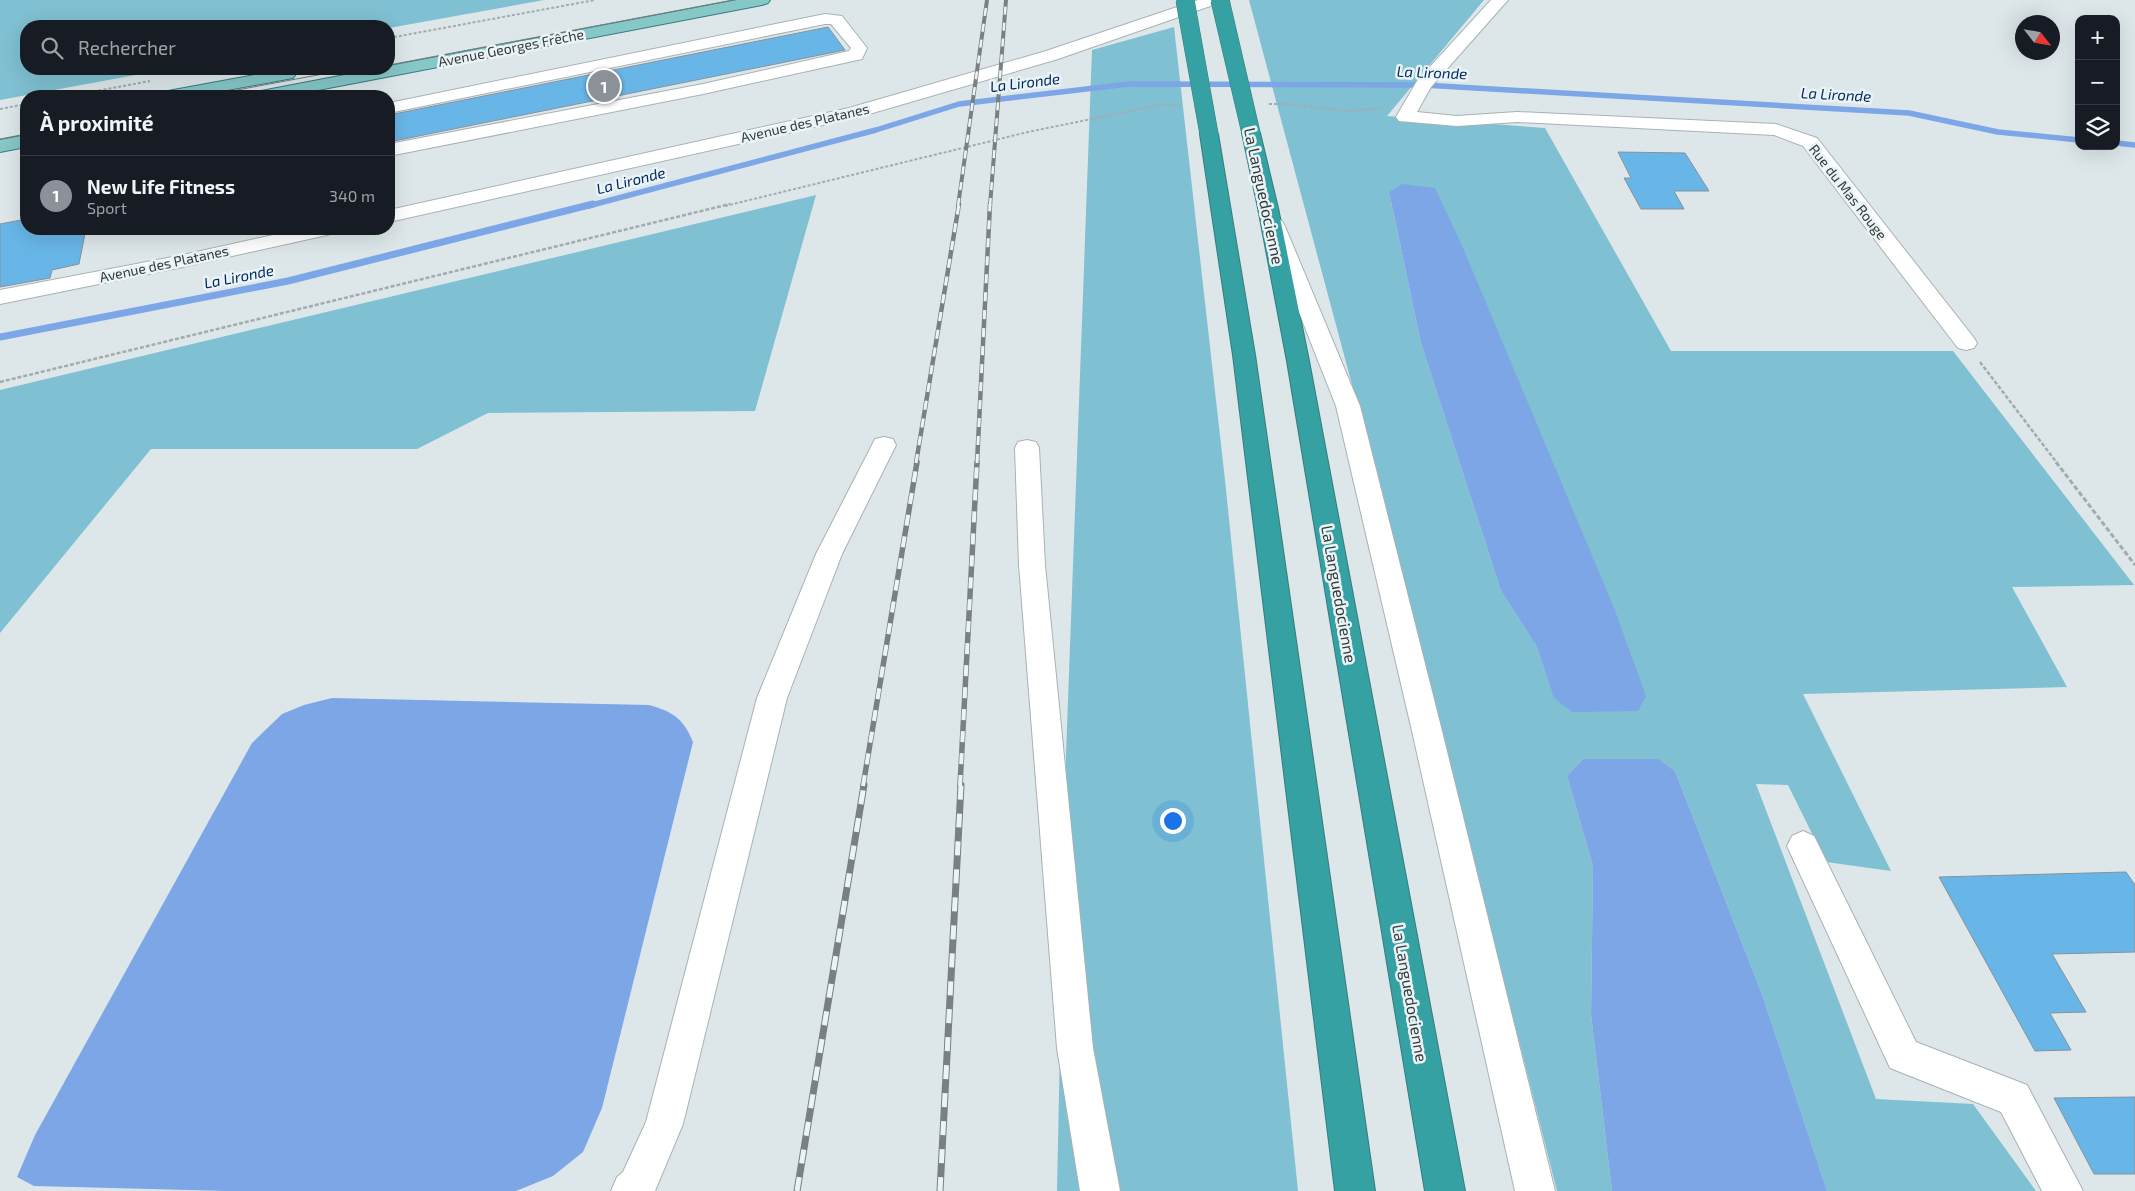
<!DOCTYPE html>
<html lang="fr">
<head>
<meta charset="utf-8">
<style>
  :root { --surface:#171b24; --page:#20242c; --text:#f1f3f6; --muted:#9ea1a6; --line:#363941; --accent:#8c9099 }
  body { margin:0; font-family:"Exo 2",sans-serif; background:var(--page); color:var(--text) }
  .controls { position:absolute; right:15px; top:15px; display:grid; overflow:hidden; border-radius:10px; box-shadow:0 5px 20px #0002 }
  .controls button { width:45px; height:45px; display:grid; place-items:center; padding:0; border:0; border-bottom:1px solid var(--line); background:var(--surface); color:var(--text); font:25px sans-serif }
  .compass { position:absolute; left:2015px; top:15px; width:45px; height:45px; border-radius:50%; background:var(--surface); box-shadow:0 5px 20px #0002; rotate:121deg }
  .you { position:absolute; left:1172px; top:820px; width:18px; height:18px; margin:-12px; border:4px solid #fff; border-radius:50%; background:#1a73e8; box-shadow:0 0 0 8px #1a73e833 }
  .badge { display:grid; place-items:center; width:32px; height:32px; border-radius:50%; background:var(--accent); color:#fff; font-size:16px; font-weight:700 }
  .pin { position:absolute; translate:-50% -50%; border:2px solid #fff; box-shadow:0 1px 5px #0006 }
  .list { margin:0; padding:0; list-style:none }
  h2 { display:flex; justify-content:space-between; align-items:center; height:65px; margin:0; padding:0 20px; font-size:21px }
  h2 small { font-size:16px; font-weight:400; color:var(--muted) }
  .list li { display:grid; grid-template-columns:32px 1fr auto; gap:15px; align-items:center; box-sizing:border-box; height:80px; padding:0 20px; border-top:1px solid var(--line) }
  .list b { display:block; font-size:19px; white-space:nowrap }
  .list p { margin:0; font-size:16px; white-space:nowrap; color:var(--muted) }
  .list em { font-size:16px; font-style:normal; color:var(--muted) }
  .icon { flex:none; width:28px; height:28px; fill:none; stroke:currentColor; stroke-width:2; stroke-linecap:round; stroke-linejoin:round }
  .map { position:relative; flex:none; width:2135px; height:1191px; overflow:hidden }
  .search { position:absolute; background:var(--surface); box-shadow:0 5px 20px #0002; left:20px; top:20px; width:375px; height:55px; display:flex; align-items:center; gap:12px; box-sizing:border-box; padding:0 18px; border-radius:20px; color:var(--muted); font-size:19px }
  .panel { position:absolute; background:var(--surface); box-shadow:0 5px 20px #0002; left:20px; top:90px; width:375px; height:145px; border-radius:20px }
  .map>svg:first-child { display:block }
</style>
</head>
<body>
<div class="map">
<svg width="2135" height="1191" viewBox="0 0 2135 1191">
  <rect width="100%" height="100%" fill="#dde7ea"/>
  <!-- green -->
  <g fill="#7fc0d2" fill-rule="evenodd">
    <path d="M0 0H544L389 28V26H26V69H168L0 100Z"/>
    <path d="M1249 0H1484L1387 116 1545 128 1671 351H1953L2134 585 2012 587 2067 687 1803 694 1891 871 1826 862 1788 785 1756 784 1876 1099 1973 1104 2036 1191H1827L1763 997 1675 771 1659 759H1583L1567 776 1593 866 1591 1015 1612 1191H1557L1366 437ZM1389 192 1554 698 1537 647 1501 591 1421 343Z"/>
    <path d="M1174 27 1225 480 1298 1191H1057L1066 755 1092 50Z"/>
    <path d="M816 195 755 411 488 413 417 449H151L0 633V390Z"/>
  </g>
  <!-- water -->
  <g fill="#7ca6e6">
    <path d="M1402 184 1435 188 1463 248 1614 608 1646 696 1638 711 1572 712 1554 698 1537 647 1501 591 1421 343 1389 192Z"/>
    <path d="M332 698 649 705C673 712 683 718 693 742L602 1108 583 1152 553 1176 516 1191H226L34 1186 17 1177 35 1135 252 743 282 714 304 705Z"/>
    <path d="M1583 759H1659L1675 771 1763 997 1827 1191H1612L1591 1015 1593 866 1567 776Z"/>
  </g>
  <g fill="none" stroke-linecap="round" stroke-linejoin="round">
    <!-- stream-far1 -->
    <g stroke="#7ca6e6" stroke-width="5.5">
      <path d="M2116 143 2135 145"/>
      <path d="M588 206 876 130 959 104 1129 84 1423 85 1909 113 1998 132 2079 140"/>
    </g>
    <!-- stream -->
    <path stroke="#7ca6e6" stroke-width="7" d="M0 337 288 281 593 204"/>
  </g>
  <!-- building -->
  <g fill="#68b6e8" stroke="#8a9197">
    <path d="M828 27 845 50 389 142V115Z"/>
    <path d="M1618 152 1685 153 1709 191H1674L1684 209H1641L1624 178H1631Z"/>
    <path d="M26 219V229H86L79 264 52 270 50 278 0 287V224Z"/>
    <path d="M2126 872 2135 885V952L2052 954 2086 1012 2050 1013 2071 1050 2035 1051 1939 877Z"/>
    <path d="M2135 1097V1174H2094L2054 1098Z"/>
  </g>
  <g fill="none" stroke-linecap="round" stroke-linejoin="round">
    <!-- minor casing -->
    <g stroke="#a8b2b4" stroke-width="2">
      <g id="minor">
        <path d="M1198 0H1221L1219 3 1058 59 859 117 389 222V210L849 108 1046 51Z"/>
        <path d="M1491 0H1508L1431 87 1417 112 1457 116 1517 112 1776 124 1817 138 1974 338 1977 343 1974 348 1966 350 1958 348 1803 146 1774 135 1517 122 1457 126 1399 121 1396 117 1417 81Z"/>
        <path d="M825 14 842 16 867 48 862 59 703 94 389 156V144L703 84 849 51 851 48 831 24H825L389 113V103Z"/>
        <path d="M1274 218 1281 220 1284 224 1360 406 1442 731 1555 1191H1515L1412 731 1336 406 1264 224 1267 220Z"/>
        <path d="M300 229H337L334 233 327 235 178 268 0 304V290L178 256Z"/>
        <path d="M884 437 893 439 896 445 842 554 787 698 683 1124 655 1191H611L617 1177 623 1172 646 1122 757 698 816 554 872 445 875 439Z"/>
        <path d="M1027 440 1036 442 1039 448 1045 565 1093 1048 1120 1191H1080L1057 1048 1019 565 1015 448 1018 442Z"/>
        <path d="M1803 831 1814 836 1916 1042 2027 1085 2083 1191H2042L2001 1112 1890 1068 1787 846 1792 836Z"/>
      </g>
    </g>
    <!-- major casing -->
    <g stroke="#367d7e" stroke-width="2">
      <g id="major">
        <path d="M737 0H770L768 3 762 5 287 96H252L255 92 261 91 376 69H389V66Z"/>
        <path d="M287 69 293 70 296 74 293 78 195 96H159L162 92 168 91Z"/>
        <path d="M26 135V147L0 152V140Z"/>
      </g>
    </g>
    <!-- highway casing -->
    <g stroke="#367d7e" stroke-width="2">
      <g id="highway">
        <path d="M1251 127 1258 129 1260 133 1278 208 1309 361 1465 1191H1425L1287 361 1258 208 1242 133 1244 129Z"/>
        <path d="M1209 128 1216 130 1218 134 1255 355 1375 1191H1335L1233 355 1200 134 1202 130Z"/>
      </g>
    </g>
    <!-- path-far2 -->
    <g stroke="#a3abad" stroke-width="2" stroke-dasharray="3 2" stroke-linecap="butt">
      <path d="M389 38 595 0"/>
      <path d="M69 96 150 81"/>
      <path d="M1269 104H1287L1347 111 1384 108"/>
      <path d="M0 109 26 104"/>
      <path d="M725 206 1028 132 1160 105H1180"/>
    </g>
    <!-- path-far1 -->
    <g stroke="#a3abad" stroke-width="2.5" stroke-dasharray="4 2" stroke-linecap="butt">
      <path d="M1980 362 2057 463"/>
      <path d="M0 382 730 204"/>
    </g>
    <!-- path -->
    <path stroke="#a3abad" stroke-width="3" stroke-dasharray="5 2.5" stroke-linecap="butt" d="M2056 462 2135 565"/>
    <!-- minor -->
    <use href="#minor" fill="#fff" fill-rule="evenodd"/>
    <!-- major -->
    <use href="#major" fill="#86c7c8" fill-rule="evenodd"/>
    <!-- highway -->
    <use href="#highway" fill="#36a1a3" fill-rule="evenodd"/>
    <!-- tram -->
    <g stroke="#798081" stroke-width="1">
      <path d="M389 65 733 0"/>
      <path d="M345 73 370 69"/>
      <path d="M205 96 350 69"/>
      <path d="M0 139 26 134"/>
    </g>
    <!-- rail-far3 casing -->
    <g stroke="#798081" stroke-width="4">
      <g id="rail-far3">
        <path d="M958 206 987 0"/>
        <path d="M990 206 1006 0"/>
      </g>
    </g>
    <!-- rail-far2 casing -->
    <g stroke="#798081" stroke-width="4.5">
      <g id="rail-far2">
        <path d="M916 463 959 204"/>
        <path d="M977 463 990 204"/>
      </g>
    </g>
    <!-- rail-far1 casing -->
    <g stroke="#798081" stroke-width="5.5">
      <g id="rail-far1">
        <path d="M863 786 917 462"/>
        <path d="M960 786 977 462"/>
      </g>
    </g>
    <!-- rail casing -->
    <g stroke="#798081" stroke-width="7">
      <g id="rail">
        <path d="M797 1191 864 785"/>
        <path d="M940 1191 961 785"/>
      </g>
    </g>
    <!-- rail-far3 -->
    <use href="#rail-far3" stroke="#eaf4f7" stroke-width="2.5" stroke-dasharray="8" stroke-linecap="butt"/>
    <!-- rail-far2 -->
    <use href="#rail-far2" stroke="#eaf4f7" stroke-width="3" stroke-dasharray="9" stroke-linecap="butt"/>
    <!-- rail-far1 -->
    <use href="#rail-far1" stroke="#eaf4f7" stroke-width="4" stroke-dasharray="11" stroke-linecap="butt"/>
    <!-- rail -->
    <use href="#rail" stroke="#eaf4f7" stroke-width="5" stroke-dasharray="14" stroke-linecap="butt"/>
    <!-- highway-bridge casing -->
    <g stroke="#367d7e" stroke-width="19" stroke-linecap="butt">
      <g id="highway-bridge">
        <path d="M1185 0 1209 134"/>
        <path d="M1220 0 1251 133"/>
      </g>
    </g>
    <!-- highway-bridge -->
    <use href="#highway-bridge" stroke="#36a1a3" stroke-width="18"/>
  </g>
  <g text-anchor="middle" stroke-width="5" stroke-linejoin="round" paint-order="stroke">
    <!-- far-street labels -->
    <g font-size="14" fill="#35393a" stroke="#eaf4f7">
      <text transform="translate(511 48) rotate(-11)" y="5">Avenue Georges Frêche</text>
      <text transform="translate(805 123) rotate(-13)" y="5">Avenue des Platanes</text>
      <text transform="translate(1848 192) rotate(52)" y="5">Rue du Mas Rouge</text>
      <text transform="translate(164 264) rotate(-12)" y="5">Avenue des Platanes</text>
    </g>
    <!-- far-water labels -->
    <g font-size="15" font-style="italic" fill="#032961" stroke="#eaf4f7">
      <text transform="translate(1432 73) rotate(2)" y="5">La Lironde</text>
      <text transform="translate(1025 83) rotate(-7)" y="5">La Lironde</text>
      <text transform="translate(1836 95) rotate(3)" y="5">La Lironde</text>
      <text transform="translate(631 181) rotate(-14)" y="5">La Lironde</text>
      <text transform="translate(239 277) rotate(-11)" y="5">La Lironde</text>
    </g>
    <!-- street labels -->
    <g font-size="16" fill="#35393a" stroke="#eaf4f7">
      <text transform="translate(1264 196) rotate(78)" y="6">La Languedocienne</text>
      <text transform="translate(1339 594) rotate(80)" y="6">La Languedocienne</text>
      <text transform="translate(1410 993) rotate(80)" y="6">La Languedocienne</text>
    </g>
  </g>
</svg>
<div class="controls">
<button>+</button>
<button>−</button>
<button><svg class="icon" aria-label="layers" viewBox="0 0 24 24"><path d="M12 4l9 5-9 5-9-5zM3 14l9 5 9-5"/></svg></button>
</div>
<svg class="compass" viewBox="-18 -18 36 36"><path d="M0-13l5 13h-10z" fill="#e53935"/><path d="M0 13l5-13h-10z" fill="#9ea1a6"/></svg>
<div class="you"></div>
<div class="pin badge" style="left:604px;top:86px">1</div>
<div class="search"><svg class="icon" aria-label="search" viewBox="0 0 24 24"><circle cx="10" cy="10" r="6"/><path d="M15 15l6 6"/></svg>Rechercher</div>
<section class="panel">
<h2>À proximité<small></small></h2>
<ul class="list">
<li><span class="badge">1</span><div><b>New Life Fitness</b><p>Sport</p></div><em>340 m</em></li>
</ul>
</section>
</div>
</body>
</html>
